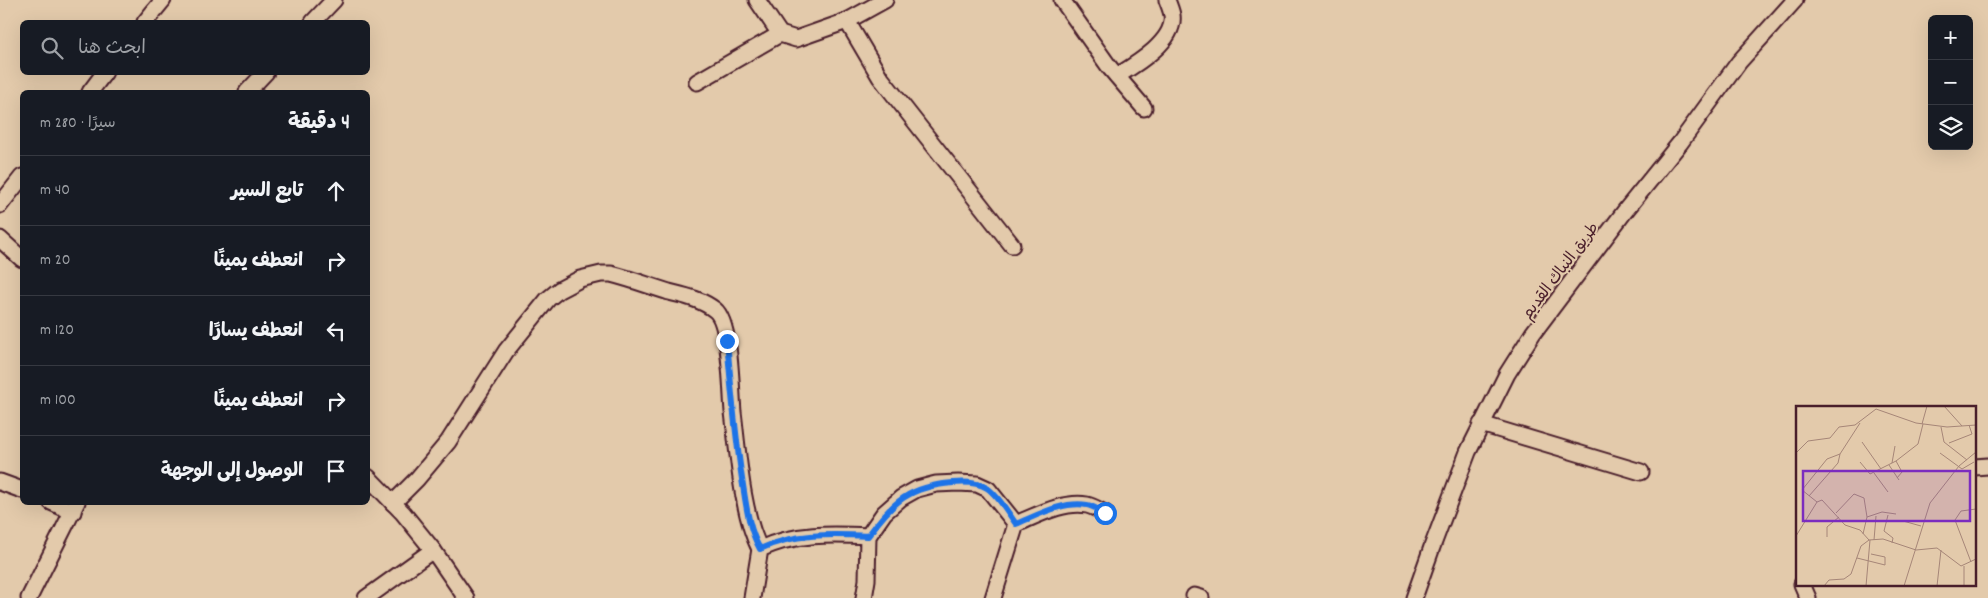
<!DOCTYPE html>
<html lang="ar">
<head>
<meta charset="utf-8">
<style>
  :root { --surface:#171b24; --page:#242831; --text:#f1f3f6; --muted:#9ea1a6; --line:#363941 }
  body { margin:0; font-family:Dekko,"Playpen Sans Arabic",sans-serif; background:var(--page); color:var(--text); direction:rtl }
  .controls { position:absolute; right:15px; top:15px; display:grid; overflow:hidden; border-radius:8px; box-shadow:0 5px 20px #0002 }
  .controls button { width:45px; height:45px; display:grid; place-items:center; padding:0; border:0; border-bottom:1px solid var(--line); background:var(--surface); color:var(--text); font:25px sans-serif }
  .stop { position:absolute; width:15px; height:15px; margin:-11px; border:4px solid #1a73e8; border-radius:50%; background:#fff }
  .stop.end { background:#1a73e8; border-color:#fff; box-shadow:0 1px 5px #0008 }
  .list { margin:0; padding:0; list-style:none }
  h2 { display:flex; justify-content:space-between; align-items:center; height:65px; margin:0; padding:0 20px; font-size:21px }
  h2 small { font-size:16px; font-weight:400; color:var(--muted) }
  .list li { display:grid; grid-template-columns:32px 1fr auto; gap:15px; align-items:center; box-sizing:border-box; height:70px; padding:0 20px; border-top:1px solid var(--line) }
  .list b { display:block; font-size:19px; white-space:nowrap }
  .list em { font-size:16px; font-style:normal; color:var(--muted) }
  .icon { flex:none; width:28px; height:28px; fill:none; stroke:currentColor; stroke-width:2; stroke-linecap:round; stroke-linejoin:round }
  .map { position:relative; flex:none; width:1988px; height:598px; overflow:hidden; direction:ltr }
  .search { position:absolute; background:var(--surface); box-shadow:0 5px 20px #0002; left:20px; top:20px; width:350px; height:55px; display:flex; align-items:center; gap:12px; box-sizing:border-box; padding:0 18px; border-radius:8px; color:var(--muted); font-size:19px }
  .panel { position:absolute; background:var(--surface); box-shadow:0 5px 20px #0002; left:20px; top:90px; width:350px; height:415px; border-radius:8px; direction:rtl }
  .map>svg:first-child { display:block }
</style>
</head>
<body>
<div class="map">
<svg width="1988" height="598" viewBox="0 0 1988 598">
  <rect width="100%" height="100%" fill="#e3caab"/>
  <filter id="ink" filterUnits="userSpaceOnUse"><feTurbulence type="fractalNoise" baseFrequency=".02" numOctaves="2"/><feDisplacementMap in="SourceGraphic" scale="10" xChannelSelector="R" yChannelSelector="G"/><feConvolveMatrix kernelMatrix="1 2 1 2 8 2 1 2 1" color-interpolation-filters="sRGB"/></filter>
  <g filter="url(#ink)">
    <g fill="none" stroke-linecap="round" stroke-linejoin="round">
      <!-- minor casing -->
      <g stroke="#4a1f2b" stroke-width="19">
        <g id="minor">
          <path d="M757 0 780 34 796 39 847 21 885 0"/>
          <path d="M1062 0 1110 68 1144 108"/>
          <path d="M847 21 880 77 1012 245"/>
          <path d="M145 22 163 0"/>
          <path d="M313 22 334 0"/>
          <path d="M1117 76C1135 65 1176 41 1172 15 1171 10 1169 5 1167 0"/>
          <path d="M697 82 780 34"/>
          <path d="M90 92 105 72"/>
          <path d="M247 92 266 72"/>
          <path d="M0 205 22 177"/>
          <path d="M0 239 22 259"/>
          <path d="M1481 424 1641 472"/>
          <path d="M1974 467 1988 466"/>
          <path d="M368 477 403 513 433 550 466 598"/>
          <path d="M0 482 22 490"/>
          <path d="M51 502 73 512"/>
          <path d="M393 503 417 479 448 442 506 351 548 299 559 290 580 279 601 274H611C631 279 650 286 669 292 685 296 701 299 715 310 731 323 731 390 733 412 738 452 742 515 760 549"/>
          <path d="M1802 584 1808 598"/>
          <path d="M1194 596 1201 598"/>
          <path d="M29 598 77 502"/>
          <path d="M366 598 433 550"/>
          <path d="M752 598 760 549C794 533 832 534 868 536"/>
          <path d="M864 598 867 580 868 536 884 513 901 498 917 489 936 484 958 483 977 484 988 489 1016 524"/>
          <path d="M993 598 1016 524C1038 515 1063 501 1087 505 1093 506 1100 511 1105 513"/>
          <path d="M1414 598 1432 547 1468 452 1507 374 1533 333 1625 211 1680 143 1739 62 1795 0"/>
        </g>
      </g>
      <!-- minor -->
      <use href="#minor" stroke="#e3caab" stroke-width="15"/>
    </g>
  </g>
  <g fill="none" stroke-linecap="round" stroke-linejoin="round" filter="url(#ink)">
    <!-- route -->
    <path stroke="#1a73e8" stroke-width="6" d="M727 341C731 387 735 433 742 479 746 503 748 528 760 549 793 533 832 534 868 536 892 502 910 486 953 483 964 482 977 482 987 488 999 496 1008 513 1016 524 1038 515 1063 501 1087 505 1093 506 1100 511 1105 513"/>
  </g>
  <g text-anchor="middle" stroke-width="4" stroke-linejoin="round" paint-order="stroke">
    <!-- street labels -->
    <g font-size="16" fill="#4a1f2b" stroke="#e3caab">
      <text transform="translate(1559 270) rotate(-53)" y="6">طريق النباك القديم</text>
    </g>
  </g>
  <!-- overview -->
  <g transform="translate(1796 406)">
    <rect width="180" height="180" fill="#e3caab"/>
    <path fill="none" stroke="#a68678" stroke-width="1" d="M148 0 166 20M126 18 131 0M145 21 148 36 171 54M66 36 85 63M153 37 176 28 173 19M0 47 12 35 34 32 43 21 59 19 80 3 120 17 151 21 180 19M144 47 166 63 178 56M44 48 31 53 6 84 21 96 26 94 49 119 64 124 73 134M100 55 106 66 101 72M64 56 74 68 100 55 122 38 127 18M96 57 99 40M93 59 103 74M78 67 92 86M13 90 42 57 44 48 64 17M40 107 58 88 68 92 71 111M92 109 88 125 97 132 96 137M107 115 125 120M67 128 71 111 86 106 100 108M0 130 21 96M31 131V121L43 111M78 134 80 110M61 152 89 159V151L75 148M175 156 159 114 165 105 180 103M168 160V180M28 180 33 174 48 173 55 168 65 140 73 134 87 133 120 144 141 142 165 160 180 153M70 180 74 134M108 180 134 97 163 60 180 46M141 180 145 144"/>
    <path fill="#7b2cbf" fill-opacity="0.15" stroke="#7b2cbf" stroke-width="2.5" d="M7 65H174V115H7Z"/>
    <rect width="180" height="180" fill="none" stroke="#4a1f2b" stroke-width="2.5"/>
  </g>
</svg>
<div class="controls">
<button>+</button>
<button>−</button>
<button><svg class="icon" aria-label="layers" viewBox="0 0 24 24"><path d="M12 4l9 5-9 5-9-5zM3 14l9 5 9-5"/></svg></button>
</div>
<div class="stop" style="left:1105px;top:513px"></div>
<div class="stop end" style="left:727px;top:341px"></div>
<div class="search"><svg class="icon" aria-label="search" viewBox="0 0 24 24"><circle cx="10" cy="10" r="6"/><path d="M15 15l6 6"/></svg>ابحث هنا</div>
<section class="panel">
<h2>4 دقيقة<small>سيرًا · 280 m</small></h2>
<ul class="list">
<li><svg class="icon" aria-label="ahead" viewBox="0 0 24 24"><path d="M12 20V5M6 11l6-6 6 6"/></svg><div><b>تابع السير</b></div><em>40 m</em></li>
<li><svg class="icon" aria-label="right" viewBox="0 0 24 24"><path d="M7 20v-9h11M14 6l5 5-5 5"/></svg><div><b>انعطف يمينًا</b></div><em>20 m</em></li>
<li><svg class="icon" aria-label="left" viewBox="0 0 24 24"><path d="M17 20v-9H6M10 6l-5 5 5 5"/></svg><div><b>انعطف يسارًا</b></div><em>120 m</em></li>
<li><svg class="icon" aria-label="right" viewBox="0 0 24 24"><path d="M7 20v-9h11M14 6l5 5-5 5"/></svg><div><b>انعطف يمينًا</b></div><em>100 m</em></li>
<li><svg class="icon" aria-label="arrive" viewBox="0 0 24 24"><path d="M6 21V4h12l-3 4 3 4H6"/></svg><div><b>الوصول إلى الوجهة</b></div></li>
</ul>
</section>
</div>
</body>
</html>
